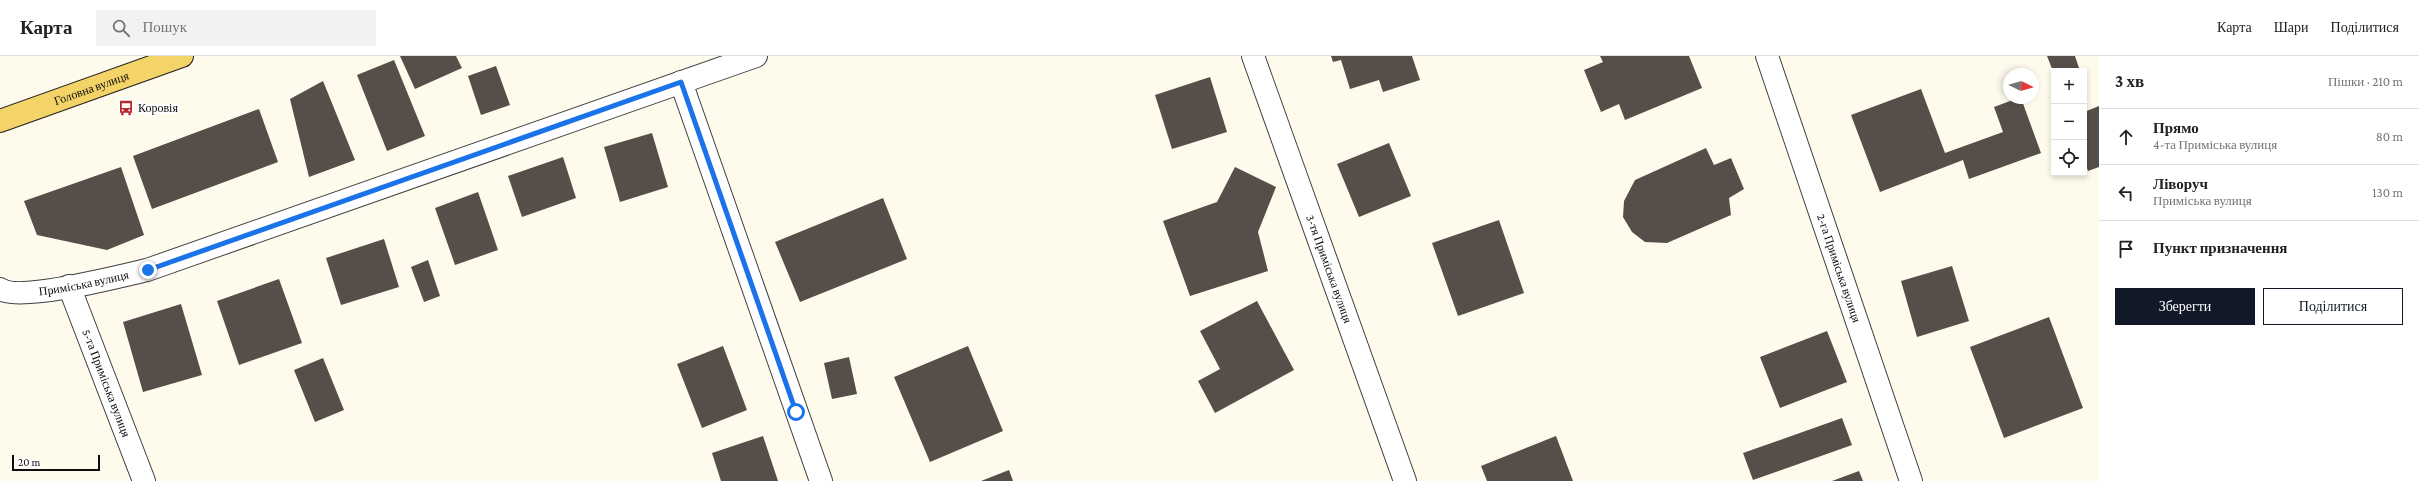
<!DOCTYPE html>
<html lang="uk">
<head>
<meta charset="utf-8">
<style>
  :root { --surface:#fff; --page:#f2f2f2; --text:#202124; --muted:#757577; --line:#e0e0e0; --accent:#111827 }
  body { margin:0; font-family:"Crimson Pro",serif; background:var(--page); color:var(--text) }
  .controls { position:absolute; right:12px; top:12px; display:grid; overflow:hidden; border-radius:0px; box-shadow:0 2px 6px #0003 }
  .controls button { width:36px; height:36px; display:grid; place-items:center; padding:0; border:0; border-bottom:1px solid var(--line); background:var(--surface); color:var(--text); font:20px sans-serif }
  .compass { position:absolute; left:2003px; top:12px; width:36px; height:36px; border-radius:50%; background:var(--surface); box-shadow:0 2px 6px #0003; rotate:95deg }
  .scale { position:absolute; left:12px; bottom:10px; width:88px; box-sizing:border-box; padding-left:4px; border:2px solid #0d0d0d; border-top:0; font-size:11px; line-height:14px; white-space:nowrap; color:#0d0d0d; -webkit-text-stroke:3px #fff; paint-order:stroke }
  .stop { position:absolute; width:12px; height:12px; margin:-9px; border:3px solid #1a73e8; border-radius:50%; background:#fff }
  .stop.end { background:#1a73e8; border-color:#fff; box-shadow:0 1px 4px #0008 }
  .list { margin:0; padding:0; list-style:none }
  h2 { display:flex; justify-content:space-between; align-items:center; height:52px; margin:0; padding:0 16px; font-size:17px }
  h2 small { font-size:13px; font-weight:400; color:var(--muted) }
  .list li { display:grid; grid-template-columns:26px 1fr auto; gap:12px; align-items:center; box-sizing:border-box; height:56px; padding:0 16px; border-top:1px solid var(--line) }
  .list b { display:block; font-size:15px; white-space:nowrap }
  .list p { margin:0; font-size:13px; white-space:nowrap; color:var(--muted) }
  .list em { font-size:13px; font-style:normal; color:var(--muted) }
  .actions { display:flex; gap:8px; padding:12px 16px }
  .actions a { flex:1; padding:9px 0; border:1px solid var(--accent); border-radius:0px; text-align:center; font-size:14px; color:var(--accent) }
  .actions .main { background:var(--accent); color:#fff }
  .icon { flex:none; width:22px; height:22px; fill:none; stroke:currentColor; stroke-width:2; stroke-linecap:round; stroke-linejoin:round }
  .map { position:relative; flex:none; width:2099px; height:425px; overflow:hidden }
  header { display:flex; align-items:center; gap:24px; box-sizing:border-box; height:56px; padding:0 20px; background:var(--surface); border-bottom:1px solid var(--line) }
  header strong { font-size:19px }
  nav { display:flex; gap:22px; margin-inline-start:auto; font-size:14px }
  .search { width:280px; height:36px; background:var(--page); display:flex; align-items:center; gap:10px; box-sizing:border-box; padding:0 14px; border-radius:0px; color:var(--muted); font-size:15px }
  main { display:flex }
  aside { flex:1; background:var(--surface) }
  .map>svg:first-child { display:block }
</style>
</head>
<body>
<header>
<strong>Карта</strong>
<div class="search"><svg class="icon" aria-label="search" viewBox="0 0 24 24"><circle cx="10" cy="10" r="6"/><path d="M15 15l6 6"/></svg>Пошук</div>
<nav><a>Карта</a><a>Шари</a><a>Поділитися</a></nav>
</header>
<main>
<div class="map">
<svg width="2099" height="425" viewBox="0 0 2099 425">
  <rect width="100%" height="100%" fill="#fefbed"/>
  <!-- building -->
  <g fill="#554e49">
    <path d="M400 0H456L462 12 415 33Z"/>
    <path d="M1331 0H1412L1420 24 1383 36 1379 24 1350 33 1341 4 1333 6Z"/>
    <path d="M1600 0H1689L1702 32 1625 64 1619 48 1601 56 1584 14 1603 6Z"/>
    <path d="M2047 0H2075L2080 15H2054V18Z"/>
    <path d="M394 4 425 80 387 95 357 19Z"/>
    <path d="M496 10 510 49 481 59 468 20Z"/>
    <path d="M1210 21 1227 76 1172 93 1155 39Z"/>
    <path d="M323 25 355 104 309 121 290 43Z"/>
    <path d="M1921 33 1945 97 2003 76 1994 51 2018 42H2021L2041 97 1969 123 1963 104 1880 136 1851 59Z"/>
    <path d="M2099 50V111L2088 115 2084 104V56Z"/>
    <path d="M259 53 278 106 152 153 133 100Z"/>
    <path d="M652 77 668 131 620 146 604 91Z"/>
    <path d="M1389 87 1411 140 1359 161 1337 108Z"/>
    <path d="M1706 92 1714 109 1731 102 1744 133 1729 142 1731 159 1667 187 1645 186 1632 176 1623 161 1624 145 1635 124Z"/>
    <path d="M563 101 576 142 522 161 508 120Z"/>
    <path d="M121 111 144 179 107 194 37 179 24 145Z"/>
    <path d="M1235 111 1276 131 1258 176 1268 215 1190 240 1163 165 1217 146Z"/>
    <path d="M478 136 498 194 455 209 435 152Z"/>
    <path d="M883 142 907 203 800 246 775 186Z"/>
    <path d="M1499 164 1524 237 1458 260 1432 187Z"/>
    <path d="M384 183 399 231 341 249 326 202Z"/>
    <path d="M428 204 440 240 424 246 411 211Z"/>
    <path d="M1952 210 1969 265 1917 281 1901 225Z"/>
    <path d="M279 223 302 287 239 309 217 245Z"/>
    <path d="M1257 245 1294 314 1215 357 1198 325 1220 313 1200 275Z"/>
    <path d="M181 248 202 319 143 336 123 266Z"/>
    <path d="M2049 261 2083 352 2004 382 1970 291Z"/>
    <path d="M1827 275 1847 326 1780 352 1760 301Z"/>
    <path d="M723 290 747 354 702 372 677 308Z"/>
    <path d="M968 290 1003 375 930 406 894 321Z"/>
    <path d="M849 301 857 338 832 343 824 307Z"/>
    <path d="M323 302 344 354 315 366 294 314Z"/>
    <path d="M1842 362 1852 389 1753 424 1743 397Z"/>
    <path d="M763 380 778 425H721L712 397Z"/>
    <path d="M1556 380 1573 425H1487L1481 410Z"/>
    <path d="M1009 414 1013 425H981Z"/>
    <path d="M1859 415 1863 425H1832Z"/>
  </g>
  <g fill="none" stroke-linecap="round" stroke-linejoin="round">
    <!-- minor casing -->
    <g stroke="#404040" stroke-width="24">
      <g id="minor">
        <path id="s1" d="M1253 0 1405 425"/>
        <path id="s2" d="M1767 0 1911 425"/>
        <path d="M681 26 821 425"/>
        <path id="s3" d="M69 230 144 425"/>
        <path id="s4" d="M0 233C20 246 121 220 147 214L756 0"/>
      </g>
    </g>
    <!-- primary casing -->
    <g stroke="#1e1e1e" stroke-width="24">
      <g id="primary">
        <path id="s5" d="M0 65 182 0"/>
      </g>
    </g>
    <!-- minor -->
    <use href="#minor" stroke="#fff" stroke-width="22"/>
    <!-- primary -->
    <use href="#primary" stroke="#f4d368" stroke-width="22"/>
  </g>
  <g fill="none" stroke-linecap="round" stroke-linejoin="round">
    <!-- route -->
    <path stroke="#1a73e8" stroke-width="5" d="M148 214 681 26 796 356"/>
  </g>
  <!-- icons -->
  <defs>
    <g id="bus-bare" transform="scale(1.2)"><path d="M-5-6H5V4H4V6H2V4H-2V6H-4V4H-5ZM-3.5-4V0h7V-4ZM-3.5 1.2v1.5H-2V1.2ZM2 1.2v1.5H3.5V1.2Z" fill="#b72a2f" stroke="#fff" stroke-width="2.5" paint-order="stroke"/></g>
  </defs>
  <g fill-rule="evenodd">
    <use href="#bus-bare" x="126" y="52"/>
  </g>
  <g text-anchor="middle" stroke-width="4" stroke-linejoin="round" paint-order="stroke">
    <!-- street labels -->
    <g font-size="12" fill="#0d0d0d" stroke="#fff">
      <text dy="4" stroke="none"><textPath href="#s5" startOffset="97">Головна вулиця</textPath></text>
      <text dy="4" stroke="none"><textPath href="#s1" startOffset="226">3-тя Приміська вулиця</textPath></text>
      <text dy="4" stroke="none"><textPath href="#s2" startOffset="224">2-га Приміська вулиця</textPath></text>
      <text dy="4" stroke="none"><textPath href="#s4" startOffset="85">Приміська вулиця</textPath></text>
      <text dy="4" stroke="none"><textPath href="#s3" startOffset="104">5-та Приміська вулиця</textPath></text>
    </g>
    <!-- poi labels -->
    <g font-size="12" fill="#0d0d0d" stroke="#fff" text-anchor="start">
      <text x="138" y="56">Коровія</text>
    </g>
  </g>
</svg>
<div class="controls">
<button>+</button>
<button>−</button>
<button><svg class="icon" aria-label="locate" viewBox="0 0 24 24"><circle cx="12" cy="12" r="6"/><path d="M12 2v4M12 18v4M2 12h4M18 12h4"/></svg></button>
</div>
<svg class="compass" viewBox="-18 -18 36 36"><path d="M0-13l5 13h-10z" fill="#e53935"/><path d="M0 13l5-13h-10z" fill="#757577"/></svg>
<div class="scale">20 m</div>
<div class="stop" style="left:796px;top:356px"></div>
<div class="stop end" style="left:148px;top:214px"></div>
</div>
<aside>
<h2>3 хв<small>Пішки · 210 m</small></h2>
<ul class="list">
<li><svg class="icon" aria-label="ahead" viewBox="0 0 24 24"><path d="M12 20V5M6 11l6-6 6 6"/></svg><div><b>Прямо</b><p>4-та Приміська вулиця</p></div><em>80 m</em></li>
<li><svg class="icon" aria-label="left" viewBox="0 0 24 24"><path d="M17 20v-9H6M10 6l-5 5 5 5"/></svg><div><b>Ліворуч</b><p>Приміська вулиця</p></div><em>130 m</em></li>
<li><svg class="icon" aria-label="arrive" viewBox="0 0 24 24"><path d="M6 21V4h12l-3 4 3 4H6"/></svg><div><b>Пункт призначення</b></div></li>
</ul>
<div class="actions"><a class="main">Зберегти</a><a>Поділитися</a></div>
</aside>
</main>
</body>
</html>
